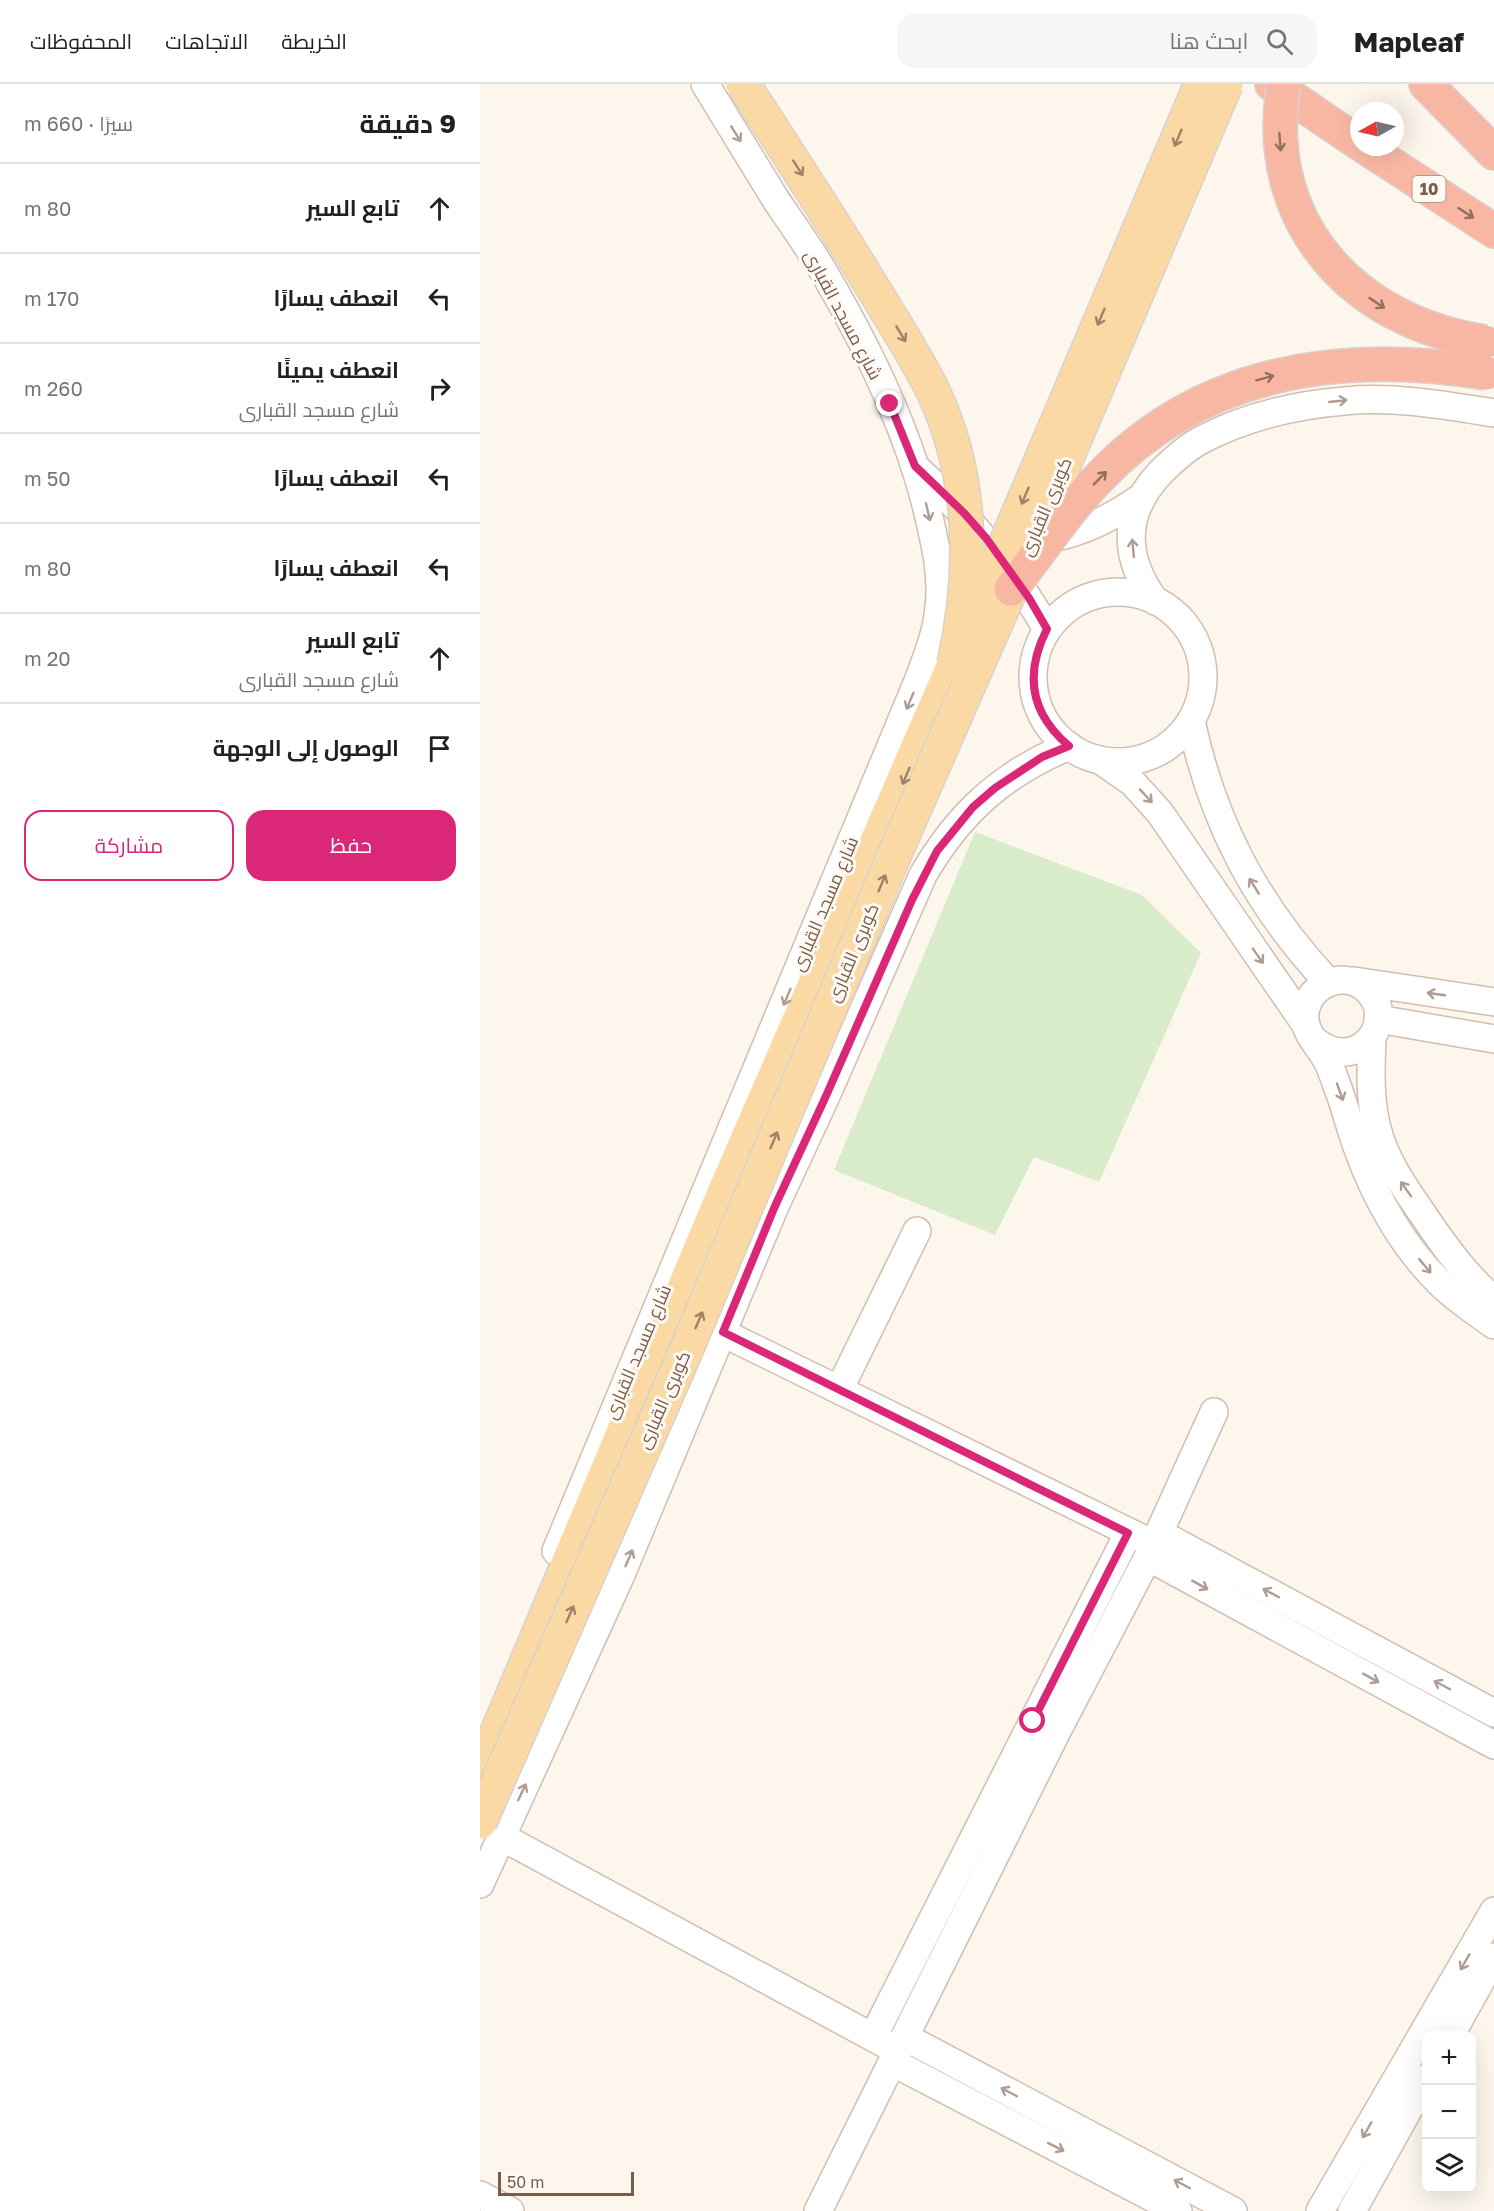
<!DOCTYPE html>
<html lang="ar">
<head>
<meta charset="utf-8">
<style>
  :root { --surface:#fff; --page:#f6f6f6; --text:#202124; --muted:#757577; --line:#e0e0e0; --accent:#db2777 }
  body { margin:0; font-family:"Golos Text",Cairo,sans-serif; background:var(--page); color:var(--text); direction:rtl }
  .controls { position:absolute; right:18px; bottom:18px; display:grid; overflow:hidden; border-radius:12px; box-shadow:0 6px 24px #0002 }
  .controls button { width:54px; height:54px; display:grid; place-items:center; padding:0; border:0; border-bottom:2px solid var(--line); background:var(--surface); color:var(--text); font:30px sans-serif }
  .compass { position:absolute; left:870px; top:18px; width:54px; height:54px; border-radius:50%; background:var(--surface); box-shadow:0 6px 24px #0002; rotate:262deg }
  .scale { position:absolute; left:18px; bottom:15px; width:136px; box-sizing:border-box; padding-left:6px; border:3px solid #7a5c4d; border-top:0; font-size:16px; line-height:21px; white-space:nowrap; color:#7a5c4d; -webkit-text-stroke:4px #fffaf3; paint-order:stroke }
  .stop { position:absolute; width:18px; height:18px; margin:-14px; border:4px solid #db2777; border-radius:50%; background:#fff }
  .stop.end { background:#db2777; border-color:#fff; box-shadow:0 2px 6px #0008 }
  .list { margin:0; padding:0; list-style:none }
  h2 { display:flex; justify-content:space-between; align-items:center; height:78px; margin:0; padding:0 24px; font-size:26px }
  h2 small { font-size:20px; font-weight:400; color:var(--muted) }
  .list li { display:grid; grid-template-columns:39px 1fr auto; gap:18px; align-items:center; box-sizing:border-box; height:90px; padding:0 24px; border-top:2px solid var(--line) }
  .list b { display:block; font-size:22px; white-space:nowrap }
  .list p { margin:0; font-size:20px; white-space:nowrap; color:var(--muted) }
  .list em { font-size:20px; font-style:normal; color:var(--muted) }
  .actions { display:flex; gap:12px; padding:18px 24px }
  .actions a { flex:1; padding:14px 0; border:2px solid var(--accent); border-radius:18px; text-align:center; font-size:21px; color:var(--accent) }
  .actions .main { background:var(--accent); color:#fff }
  .icon { flex:none; width:33px; height:33px; fill:none; stroke:currentColor; stroke-width:2; stroke-linecap:round; stroke-linejoin:round }
  .map { position:relative; flex:none; width:1014px; height:2127px; overflow:hidden; direction:ltr }
  header { display:flex; align-items:center; gap:36px; box-sizing:border-box; height:84px; padding:0 30px; background:var(--surface); border-bottom:2px solid var(--line) }
  header strong { font-size:28px }
  nav { display:flex; gap:33px; margin-inline-start:auto; font-size:21px }
  .search { width:420px; height:54px; background:var(--page); display:flex; align-items:center; gap:15px; box-sizing:border-box; padding:0 21px; border-radius:18px; color:var(--muted); font-size:22px }
  main { display:flex }
  aside { flex:1; background:var(--surface) }
  .map>svg:first-child { display:block }
</style>
</head>
<body>
<header>
<strong>Mapleaf</strong>
<div class="search"><svg class="icon" aria-label="search" viewBox="0 0 24 24"><circle cx="10" cy="10" r="6"/><path d="M15 15l6 6"/></svg>ابحث هنا</div>
<nav><a>الخريطة</a><a>الاتجاهات</a><a>المحفوظات</a></nav>
</header>
<main>
<div class="map">
<svg width="1014" height="2127" viewBox="0 0 1014 2127">
  <rect width="100%" height="100%" fill="#fdf6ec"/>
  <!-- green -->
  <path fill="#d8ecc9" d="M495 748 662 811 721 869 619 1098 554 1073 515 1151 354 1086Z"/>
  <g fill="none" stroke-linecap="round" stroke-linejoin="round">
    <!-- minor casing -->
    <g stroke="#d1beb0" stroke-width="30">
      <g id="minor">
        <path d="M435 383C489 431 531 483 567 545"/>
        <path d="M558 456C596 452 629 436 660 414"/>
        <circle cx="638" cy="593" r="85"/>
        <path d="M675 517C643 473 642 430 680 389 693 376 707 363 723 355 766 333 816 321 864 317 914 312 964 321 1014 329"/>
        <path d="M711 637C733 739 776 821 848 898"/>
        <path d="M620 676 653 699 680 729 826 941"/>
        <path d="M874 897 1014 918"/>
        <path d="M898 935 1014 955"/>
        <path d="M892 953C891 983 889 1014 897 1044 905 1077 925 1104 944 1132 965 1163 986 1192 1014 1216"/>
        <path d="M834 956C877 993 920 936 887 906 860 881 817 907 826 942 830 954 839 963 845 973 850 981 853 990 856 999 865 1021 870 1045 879 1068 896 1115 924 1164 960 1199 976 1215 996 1228 1014 1241"/>
        <path d="M243 1249 665 1456"/>
        <path d="M359 1306 437 1147"/>
        <path d="M679 1449 1014 1629"/>
        <path d="M76 1467 438 597C447 573 457 549 459 523 463 492 455 459 448 429 429 348 388 264 346 192 331 166 313 141 296 116 272 77 249 39 225 0"/>
        <path d="M668 1473 1014 1661"/>
        <path d="M22 1753 409 1962"/>
        <path d="M0 1800 140 1493 295 1122 346 1012 443 791C479 729 522 690 589 662"/>
        <path d="M970 1952 1014 1873"/>
        <path d="M393 1953 648 1450"/>
        <path d="M425 1953 753 2127"/>
        <path d="M412 1978 698 2127"/>
        <path d="M0 2111 30 2127"/>
        <path d="M338 2127 576 1649 668 1473 734 1328"/>
        <path d="M840 2127 1014 1827"/>
        <path d="M872 2127 946 1994"/>
      </g>
    </g>
    <!-- major casing -->
    <g stroke="#dad1cd" stroke-width="36">
      <path id="major" d="M0 1689 244 1109 474 580"/>
    </g>
    <!-- highway casing -->
    <g stroke="#dad1cd" stroke-width="36">
      <g id="highway">
        <path d="M792 0 879 59"/>
        <path d="M946 0 1014 69"/>
        <path d="M885 63 1014 147"/>
      </g>
    </g>
    <!-- minor -->
    <use href="#minor" stroke="#fff" stroke-width="27"/>
    <!-- major -->
    <use href="#major" stroke="#fbd9a5" stroke-width="33"/>
    <!-- highway -->
    <use href="#highway" stroke="#f7b7a3" stroke-width="33"/>
    <!-- major-bridge casing -->
    <g stroke="#dad1cd" stroke-width="36" stroke-linecap="butt">
      <g id="major-bridge">
        <path d="M263 0C304 63 346 127 385 191 408 229 432 266 452 305 494 392 494 488 474 580"/>
        <path d="M494 534 721 0"/>
        <path d="M0 1738 199 1283 413 774 531 505 746 0"/>
      </g>
    </g>
    <!-- highway-bridge casing -->
    <g stroke="#dad1cd" stroke-width="36" stroke-linecap="butt">
      <g id="highway-bridge">
        <path d="M804 0C780 138 873 238 1005 258"/>
        <path d="M531 505C560 468 586 428 619 394 722 285 863 266 1006 289"/>
      </g>
    </g>
    <!-- major-bridge -->
    <use href="#major-bridge" stroke="#fbd9a5" stroke-width="33"/>
    <!-- highway-bridge -->
    <use href="#highway-bridge" stroke="#f7b7a3" stroke-width="33"/>
  </g>
  <!-- one-way arrows -->
  <defs><path id="oneway-shaft" d="M-6 0H5M1.5-3L5.5 0L1.5 3" fill="none" stroke-width="1.6" stroke-linecap="round" stroke-linejoin="round" transform="scale(1.5)"/></defs>
  <g stroke="#af9d94">
    <use href="#oneway-shaft" transform="translate(256 50) rotate(58)"/>
    <use href="#oneway-shaft" transform="translate(858 317) rotate(-6)"/>
    <use href="#oneway-shaft" transform="translate(448 428) rotate(77)"/>
    <use href="#oneway-shaft" transform="translate(653 464) rotate(-96)"/>
    <use href="#oneway-shaft" transform="translate(430 617) rotate(113)"/>
    <use href="#oneway-shaft" transform="translate(666 712) rotate(47)"/>
    <use href="#oneway-shaft" transform="translate(774 802) rotate(-122)"/>
    <use href="#oneway-shaft" transform="translate(778 872) rotate(55)"/>
    <use href="#oneway-shaft" transform="translate(956 910) rotate(-172)"/>
    <use href="#oneway-shaft" transform="translate(307 913) rotate(113)"/>
    <use href="#oneway-shaft" transform="translate(860 1008) rotate(70)"/>
    <use href="#oneway-shaft" transform="translate(926 1105) rotate(-125)"/>
    <use href="#oneway-shaft" transform="translate(945 1182) rotate(50)"/>
    <use href="#oneway-shaft" transform="translate(149 1474) rotate(-67)"/>
    <use href="#oneway-shaft" transform="translate(720 1501) rotate(29)"/>
    <use href="#oneway-shaft" transform="translate(791 1509) rotate(-152)"/>
    <use href="#oneway-shaft" transform="translate(891 1594) rotate(29)"/>
    <use href="#oneway-shaft" transform="translate(962 1601) rotate(-152)"/>
    <use href="#oneway-shaft" transform="translate(42 1708) rotate(-65)"/>
    <use href="#oneway-shaft" transform="translate(985 1878) rotate(120)"/>
    <use href="#oneway-shaft" transform="translate(529 2008) rotate(-152)"/>
    <use href="#oneway-shaft" transform="translate(887 2046) rotate(120)"/>
    <use href="#oneway-shaft" transform="translate(576 2063) rotate(27)"/>
    <use href="#oneway-shaft" transform="translate(702 2100) rotate(-152)"/>
  </g>
  <g stroke="#a18267">
    <use href="#oneway-shaft" transform="translate(698 54) rotate(113)"/>
    <use href="#oneway-shaft" transform="translate(318 84) rotate(57)"/>
    <use href="#oneway-shaft" transform="translate(621 233) rotate(113)"/>
    <use href="#oneway-shaft" transform="translate(421 250) rotate(59)"/>
    <use href="#oneway-shaft" transform="translate(545 412) rotate(113)"/>
    <use href="#oneway-shaft" transform="translate(426 692) rotate(113)"/>
    <use href="#oneway-shaft" transform="translate(402 799) rotate(-67)"/>
    <use href="#oneway-shaft" transform="translate(294 1056) rotate(-67)"/>
    <use href="#oneway-shaft" transform="translate(219 1236) rotate(-67)"/>
    <use href="#oneway-shaft" transform="translate(90 1530) rotate(-66)"/>
  </g>
  <g stroke="#936e5e">
    <use href="#oneway-shaft" transform="translate(800 58) rotate(86)"/>
    <use href="#oneway-shaft" transform="translate(986 129) rotate(33)"/>
    <use href="#oneway-shaft" transform="translate(897 219) rotate(34)"/>
    <use href="#oneway-shaft" transform="translate(785 294) rotate(-15)"/>
    <use href="#oneway-shaft" transform="translate(620 394) rotate(-46)"/>
  </g>
  <g fill="none" stroke-linecap="round" stroke-linejoin="round">
    <!-- route -->
    <path stroke="#db2777" stroke-width="8" d="M410 320 435 382 484 429 506 454 549 514 567 545C544 590 550 629 589 662L562 673 515 704 493 723 457 767 432 816 346 1012 295 1122 243 1248 648 1449 553 1637"/>
  </g>
  <g text-anchor="middle" stroke-width="6" stroke-linejoin="round" paint-order="stroke">
    <!-- shield labels -->
    <rect fill="#fffaf3" stroke="#a28b7f" stroke-width="1.5" x="932.5" y="92" width="33" height="26" rx="4.5"/>
    <g font-size="16" font-weight="bold" fill="#7a5c4d">
      <text x="949" y="111">10</text>
    </g>
    <!-- street labels -->
    <g font-size="18" fill="#7a5c4d" stroke="#fffaf3">
      <text transform="translate(363 231) rotate(62)" y="6">شارع مسجد القبارى</text>
      <text transform="translate(566 423) rotate(-67)" y="6">كوبرى القبارى</text>
      <text transform="translate(345 820) rotate(-67)" y="6">شارع مسجد القبارى</text>
      <text transform="translate(373 869) rotate(-67)" y="6">كوبرى القبارى</text>
      <text transform="translate(158 1268) rotate(-67)" y="6">شارع مسجد القبارى</text>
      <text transform="translate(184 1316) rotate(-66)" y="6">كوبرى القبارى</text>
    </g>
  </g>
</svg>
<div class="controls">
<button>+</button>
<button>−</button>
<button><svg class="icon" aria-label="layers" viewBox="0 0 24 24"><path d="M12 4l9 5-9 5-9-5zM3 14l9 5 9-5"/></svg></button>
</div>
<svg class="compass" viewBox="-18 -18 36 36"><path d="M0-13l5 13h-10z" fill="#e53935"/><path d="M0 13l5-13h-10z" fill="#757577"/></svg>
<div class="scale">50 m</div>
<div class="stop" style="left:553px;top:1637px"></div>
<div class="stop end" style="left:410px;top:320px"></div>
</div>
<aside>
<h2>9 دقيقة<small>سيرًا · 660 m</small></h2>
<ul class="list">
<li><svg class="icon" aria-label="ahead" viewBox="0 0 24 24"><path d="M12 20V5M6 11l6-6 6 6"/></svg><div><b>تابع السير</b></div><em>80 m</em></li>
<li><svg class="icon" aria-label="left" viewBox="0 0 24 24"><path d="M17 20v-9H6M10 6l-5 5 5 5"/></svg><div><b>انعطف يسارًا</b></div><em>170 m</em></li>
<li><svg class="icon" aria-label="right" viewBox="0 0 24 24"><path d="M7 20v-9h11M14 6l5 5-5 5"/></svg><div><b>انعطف يمينًا</b><p>شارع مسجد القبارى</p></div><em>260 m</em></li>
<li><svg class="icon" aria-label="left" viewBox="0 0 24 24"><path d="M17 20v-9H6M10 6l-5 5 5 5"/></svg><div><b>انعطف يسارًا</b></div><em>50 m</em></li>
<li><svg class="icon" aria-label="left" viewBox="0 0 24 24"><path d="M17 20v-9H6M10 6l-5 5 5 5"/></svg><div><b>انعطف يسارًا</b></div><em>80 m</em></li>
<li><svg class="icon" aria-label="ahead" viewBox="0 0 24 24"><path d="M12 20V5M6 11l6-6 6 6"/></svg><div><b>تابع السير</b><p>شارع مسجد القبارى</p></div><em>20 m</em></li>
<li><svg class="icon" aria-label="arrive" viewBox="0 0 24 24"><path d="M6 21V4h12l-3 4 3 4H6"/></svg><div><b>الوصول إلى الوجهة</b></div></li>
</ul>
<div class="actions"><a class="main">حفظ</a><a>مشاركة</a></div>
</aside>
</main>
</body>
</html>
